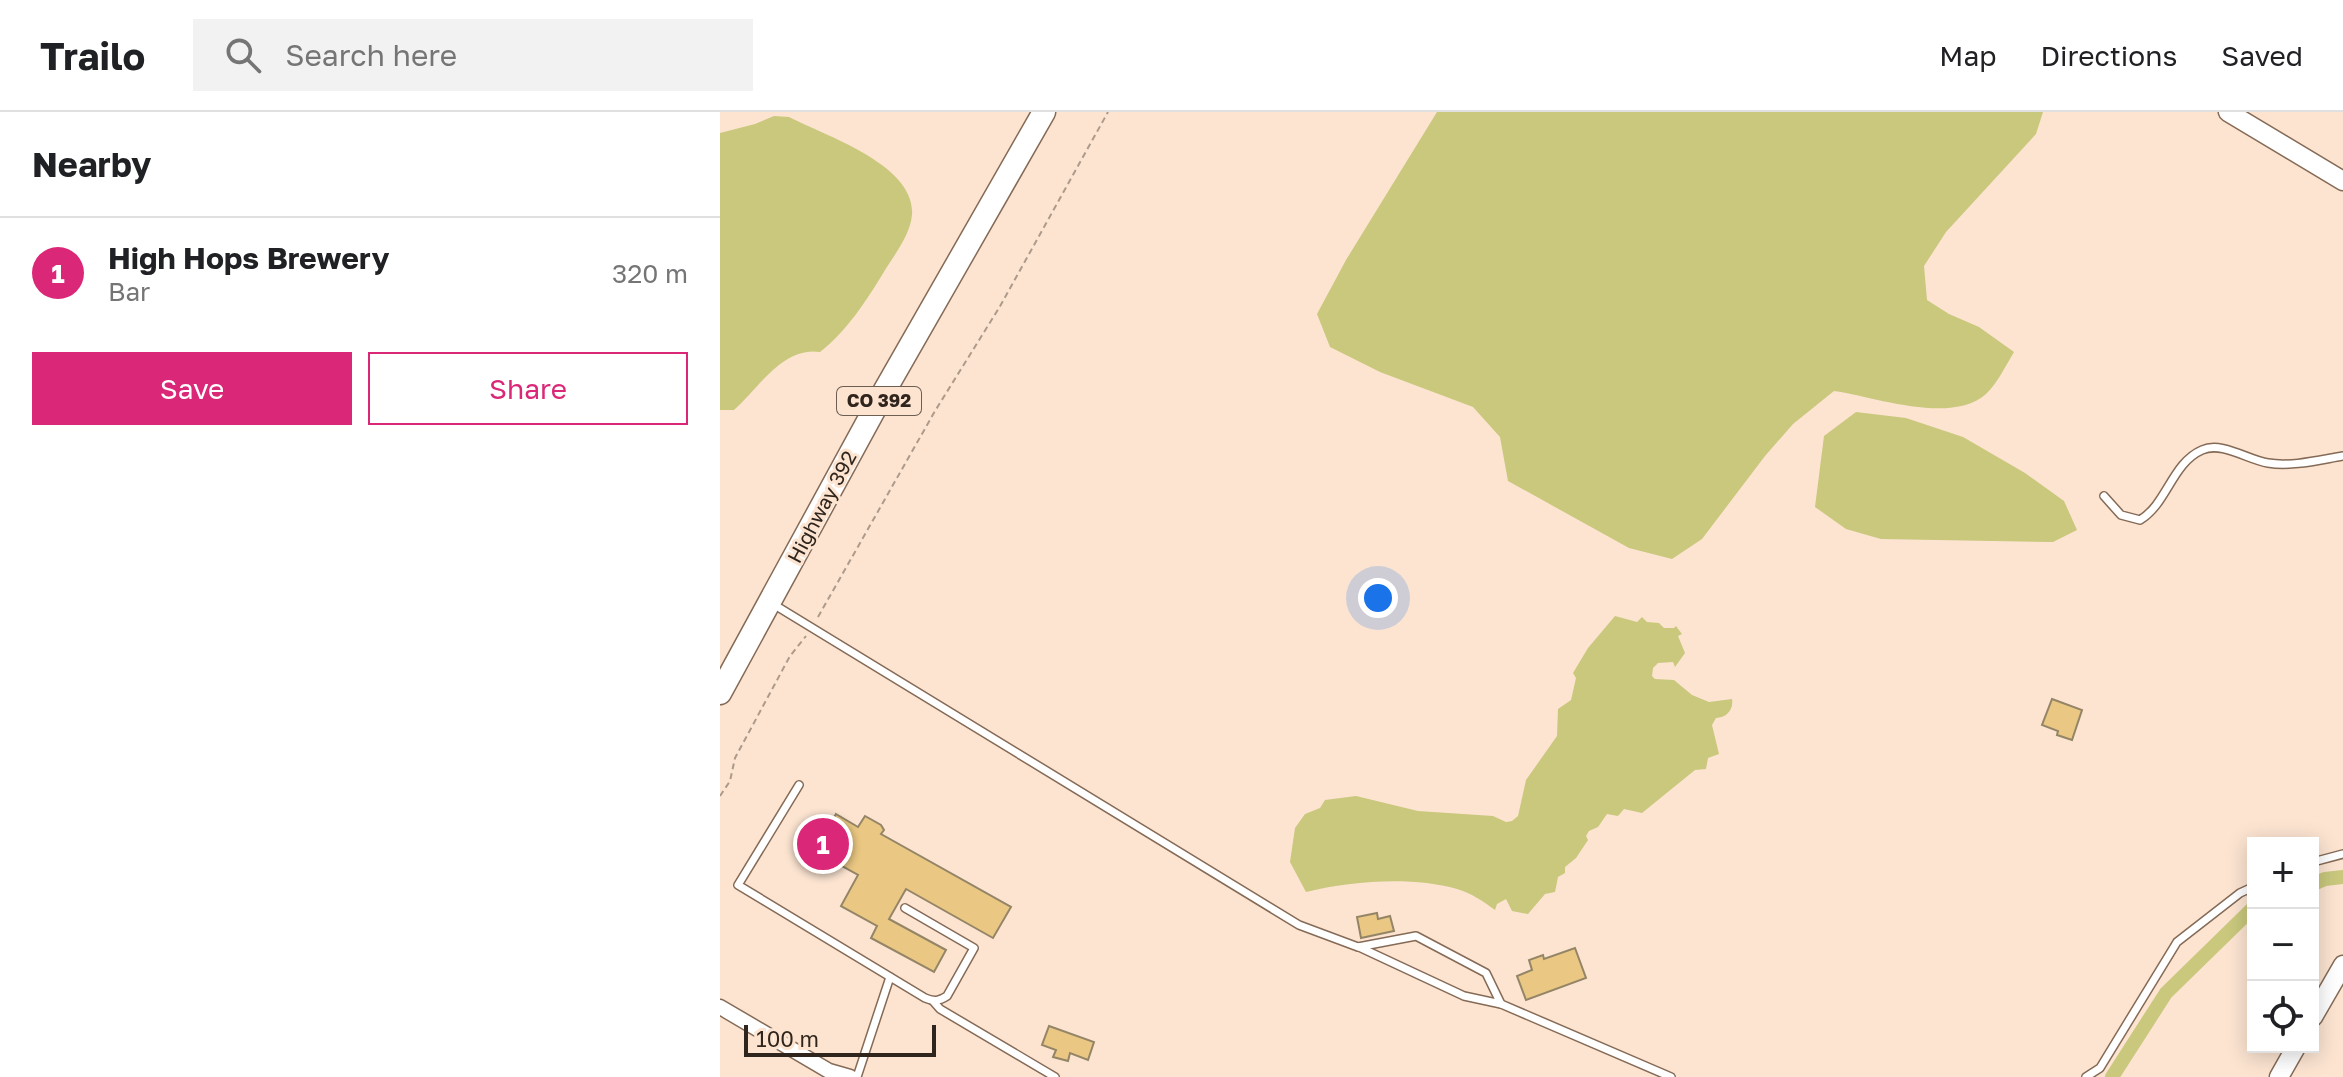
<!DOCTYPE html>
<html lang="en">
<head>
<meta charset="utf-8">
<style>
  :root { --surface:#fff; --page:#f2f2f2; --text:#202124; --muted:#757577; --line:#e0e0e0; --accent:#db2777 }
  body { margin:0; font-family:"Golos Text",sans-serif; background:var(--page); color:var(--text) }
  .controls { position:absolute; right:24px; bottom:24px; display:grid; overflow:hidden; border-radius:0px; box-shadow:0 4px 20px #0003 }
  .controls button { width:72px; height:72px; display:grid; place-items:center; padding:0; border:0; border-bottom:2px solid var(--line); background:var(--surface); color:var(--text); font:40px sans-serif }
  .scale { position:absolute; left:24px; bottom:20px; width:192px; box-sizing:border-box; padding-left:8px; border:4px solid #30251c; border-top:0; font-size:22px; line-height:28px; white-space:nowrap; color:#30251c; -webkit-text-stroke:6px #fce4d1; paint-order:stroke }
  .you { position:absolute; left:658px; top:486px; width:28px; height:28px; margin:-20px; border:6px solid #fff; border-radius:50%; background:#1a73e8; box-shadow:0 0 0 12px #1a73e833 }
  .badge { display:grid; place-items:center; width:52px; height:52px; border-radius:50%; background:var(--accent); color:#fff; font-size:26px; font-weight:700 }
  .pin { position:absolute; translate:-50% -50%; border:4px solid #fff; box-shadow:0 2px 8px #0006 }
  .list { margin:0; padding:0; list-style:none }
  h2 { display:flex; justify-content:space-between; align-items:center; height:104px; margin:0; padding:0 32px; font-size:34px }
  h2 small { font-size:26px; font-weight:400; color:var(--muted) }
  .list li { display:grid; grid-template-columns:52px 1fr auto; gap:24px; align-items:center; box-sizing:border-box; height:112px; padding:0 32px; border-top:2px solid var(--line) }
  .list b { display:block; font-size:30px; white-space:nowrap }
  .list p { margin:0; font-size:26px; white-space:nowrap; color:var(--muted) }
  .list em { font-size:26px; font-style:normal; color:var(--muted) }
  .actions { display:flex; gap:16px; padding:24px 32px }
  .actions a { flex:1; padding:18px 0; border:2px solid var(--accent); border-radius:0px; text-align:center; font-size:28px; color:var(--accent) }
  .actions .main { background:var(--accent); color:#fff }
  .icon { flex:none; width:44px; height:44px; fill:none; stroke:currentColor; stroke-width:2; stroke-linecap:round; stroke-linejoin:round }
  .map { position:relative; flex:none; width:1623px; height:965px; overflow:hidden }
  header { display:flex; align-items:center; gap:48px; box-sizing:border-box; height:112px; padding:0 40px; background:var(--surface); border-bottom:2px solid var(--line) }
  header strong { font-size:38px }
  nav { display:flex; gap:44px; margin-inline-start:auto; font-size:28px }
  .search { width:560px; height:72px; background:var(--page); display:flex; align-items:center; gap:20px; box-sizing:border-box; padding:0 28px; border-radius:0px; color:var(--muted); font-size:30px }
  main { display:flex }
  aside { flex:1; background:var(--surface) }
  .map>svg:first-child { display:block }
</style>
</head>
<body>
<header>
<strong>Trailo</strong>
<div class="search"><svg class="icon" aria-label="search" viewBox="0 0 24 24"><circle cx="10" cy="10" r="6"/><path d="M15 15l6 6"/></svg>Search here</div>
<nav><a>Map</a><a>Directions</a><a>Saved</a></nav>
</header>
<main>
<aside>
<h2>Nearby<small></small></h2>
<ul class="list">
<li><span class="badge">1</span><div><b>High Hops Brewery</b><p>Bar</p></div><em>320 m</em></li>
</ul>
<div class="actions"><a class="main">Save</a><a>Share</a></div>
</aside>
<div class="map">
<svg width="1623" height="965" viewBox="0 0 1623 965">
  <rect width="100%" height="100%" fill="#fce4d1"/>
  <!-- water -->
  <g fill="#c9c87d">
    <path d="M717 0H1323L1316 22 1226 120 1204 154 1207 188 1229 202 1259 215 1294 240C1286 253 1277 272 1266 282 1231 313 1156 285 1114 279L1073 312 1045 344 982 427 952 447 909 436 788 369 780 325 753 295 660 260 610 235 597 202 626 148Z"/>
    <path d="M54 4 69 5C106 24 196 53 192 103 190 123 175 142 165 158 147 188 127 219 100 240 63 234 39 276 14 298H0V21L35 12Z"/>
    <path d="M1136 300 1186 306 1243 325 1305 361 1344 389 1357 418 1333 430 1161 427 1126 417 1095 395 1104 324Z"/>
    <path d="M895 504 917 510 922 505 927 510 939 511 944 516H954L956 514 962 522 958 524 965 541 955 555 953 550 938 551 933 556 932 564 935 567 954 568 972 583 989 590 1012 587C1014 598 1006 606 996 606L992 613 999 642 988 646 986 657 975 658 922 701 904 697 898 704 887 702 878 715 869 719 866 724 868 728 856 746 845 755V761L838 765 835 780 825 782 808 802 792 799 786 787 777 792 775 798C763 789 751 781 737 777 692 764 631 769 586 780L570 750 575 716 585 702 600 696 605 688 636 684 698 699 773 704 786 710 792 709 798 704 806 668 837 624 838 597 851 588 856 566 853 561 868 536Z"/>
  </g>
  <g fill="none" stroke-linecap="round" stroke-linejoin="round">
    <!-- canal -->
    <g stroke="#c9c87d" stroke-width="14">
      <path d="M1593 772 1605 767 1623 765"/>
      <path d="M1392 965 1446 881 1533 796"/>
    </g>
  </g>
  <!-- building -->
  <g fill="#eac782" stroke="#948567" stroke-width="2">
    <path d="M1332 587 1362 598 1352 628 1337 623 1338 619 1322 613Z"/>
    <path d="M116 702 138 715 145 704 161 713 164 718 161 722 291 795 273 826 186 777 169 807 226 838 214 860 151 826 157 814 121 794 138 763 95 739Z"/>
    <path d="M657 801 658 807 670 804 674 819 641 826 637 805Z"/>
    <path d="M855 836 866 866 806 888 797 864 812 858 809 848 823 843 824 847Z"/>
    <path d="M329 914 374 930 368 948 350 941 348 949 333 945 336 938 322 933Z"/>
  </g>
  <g fill="none" stroke-linecap="round" stroke-linejoin="round">
    <!-- service casing -->
    <g stroke="#856a56" stroke-width="10">
      <g id="service">
        <path d="M1384 384 1401 403 1420 408C1447 392 1452 351 1482 338 1502 329 1528 348 1548 351 1572 355 1599 348 1623 344"/>
        <path d="M53 492 579 813 638 835 696 824 766 861 781 892 951 965"/>
        <path d="M79 673 18 773 205 886C214 890 219 889 227 884L254 836 185 796"/>
        <path d="M1593 750 1623 742"/>
        <path d="M639 835 744 884 781 892"/>
        <path d="M213 889 220 897 335 965"/>
        <path d="M137 965 170 865"/>
        <path d="M1366 965 1380 956 1457 830 1520 781 1533 775"/>
      </g>
    </g>
    <!-- minor casing -->
    <g stroke="#856a56" stroke-width="17">
      <path id="minor" d="M0 895 109 959 130 965"/>
    </g>
    <!-- tertiary casing -->
    <g stroke="#856a56" stroke-width="21">
      <g id="tertiary">
        <path d="M1508 0 1623 69"/>
        <path d="M1593 905 1623 853"/>
        <path d="M1559 965 1576 935"/>
      </g>
    </g>
    <!-- primary casing -->
    <g stroke="#856a56" stroke-width="25">
      <path id="primary" d="M0 581 165 278 324 0"/>
    </g>
    <!-- path -->
    <g stroke="#ad9a8b" stroke-width="2" stroke-dasharray="6 4" stroke-linecap="butt">
      <path d="M98 505 215 299 279 196 388 0"/>
      <path d="M0 684 10 669 15 646 70 544 86 524"/>
    </g>
    <!-- service -->
    <use href="#service" stroke="#fff" stroke-width="7"/>
    <!-- minor -->
    <use href="#minor" stroke="#fff" stroke-width="14"/>
    <!-- tertiary -->
    <use href="#tertiary" stroke="#fff" stroke-width="18"/>
    <!-- primary -->
    <use href="#primary" stroke="#fff" stroke-width="22"/>
  </g>
  <g text-anchor="middle" stroke-width="6" stroke-linejoin="round" paint-order="stroke">
    <!-- shield labels -->
    <rect fill="#fce4d1" stroke="#6d5e52" stroke-width="2" x="117" y="275" width="84" height="28" rx="6"/>
    <g font-size="18" font-weight="bold" fill="#30251c">
      <text x="159" y="295">CO 392</text>
    </g>
    <!-- street labels -->
    <g font-size="20" fill="#30251c" stroke="#fce4d1">
      <text transform="translate(102 395) rotate(-62)" y="7">Highway 392</text>
    </g>
  </g>
</svg>
<div class="controls">
<button>+</button>
<button>−</button>
<button><svg class="icon" aria-label="locate" viewBox="0 0 24 24"><circle cx="12" cy="12" r="6"/><path d="M12 2v4M12 18v4M2 12h4M18 12h4"/></svg></button>
</div>
<div class="scale">100 m</div>
<div class="you"></div>
<div class="pin badge" style="left:103px;top:732px">1</div>
</div>
</main>
</body>
</html>
